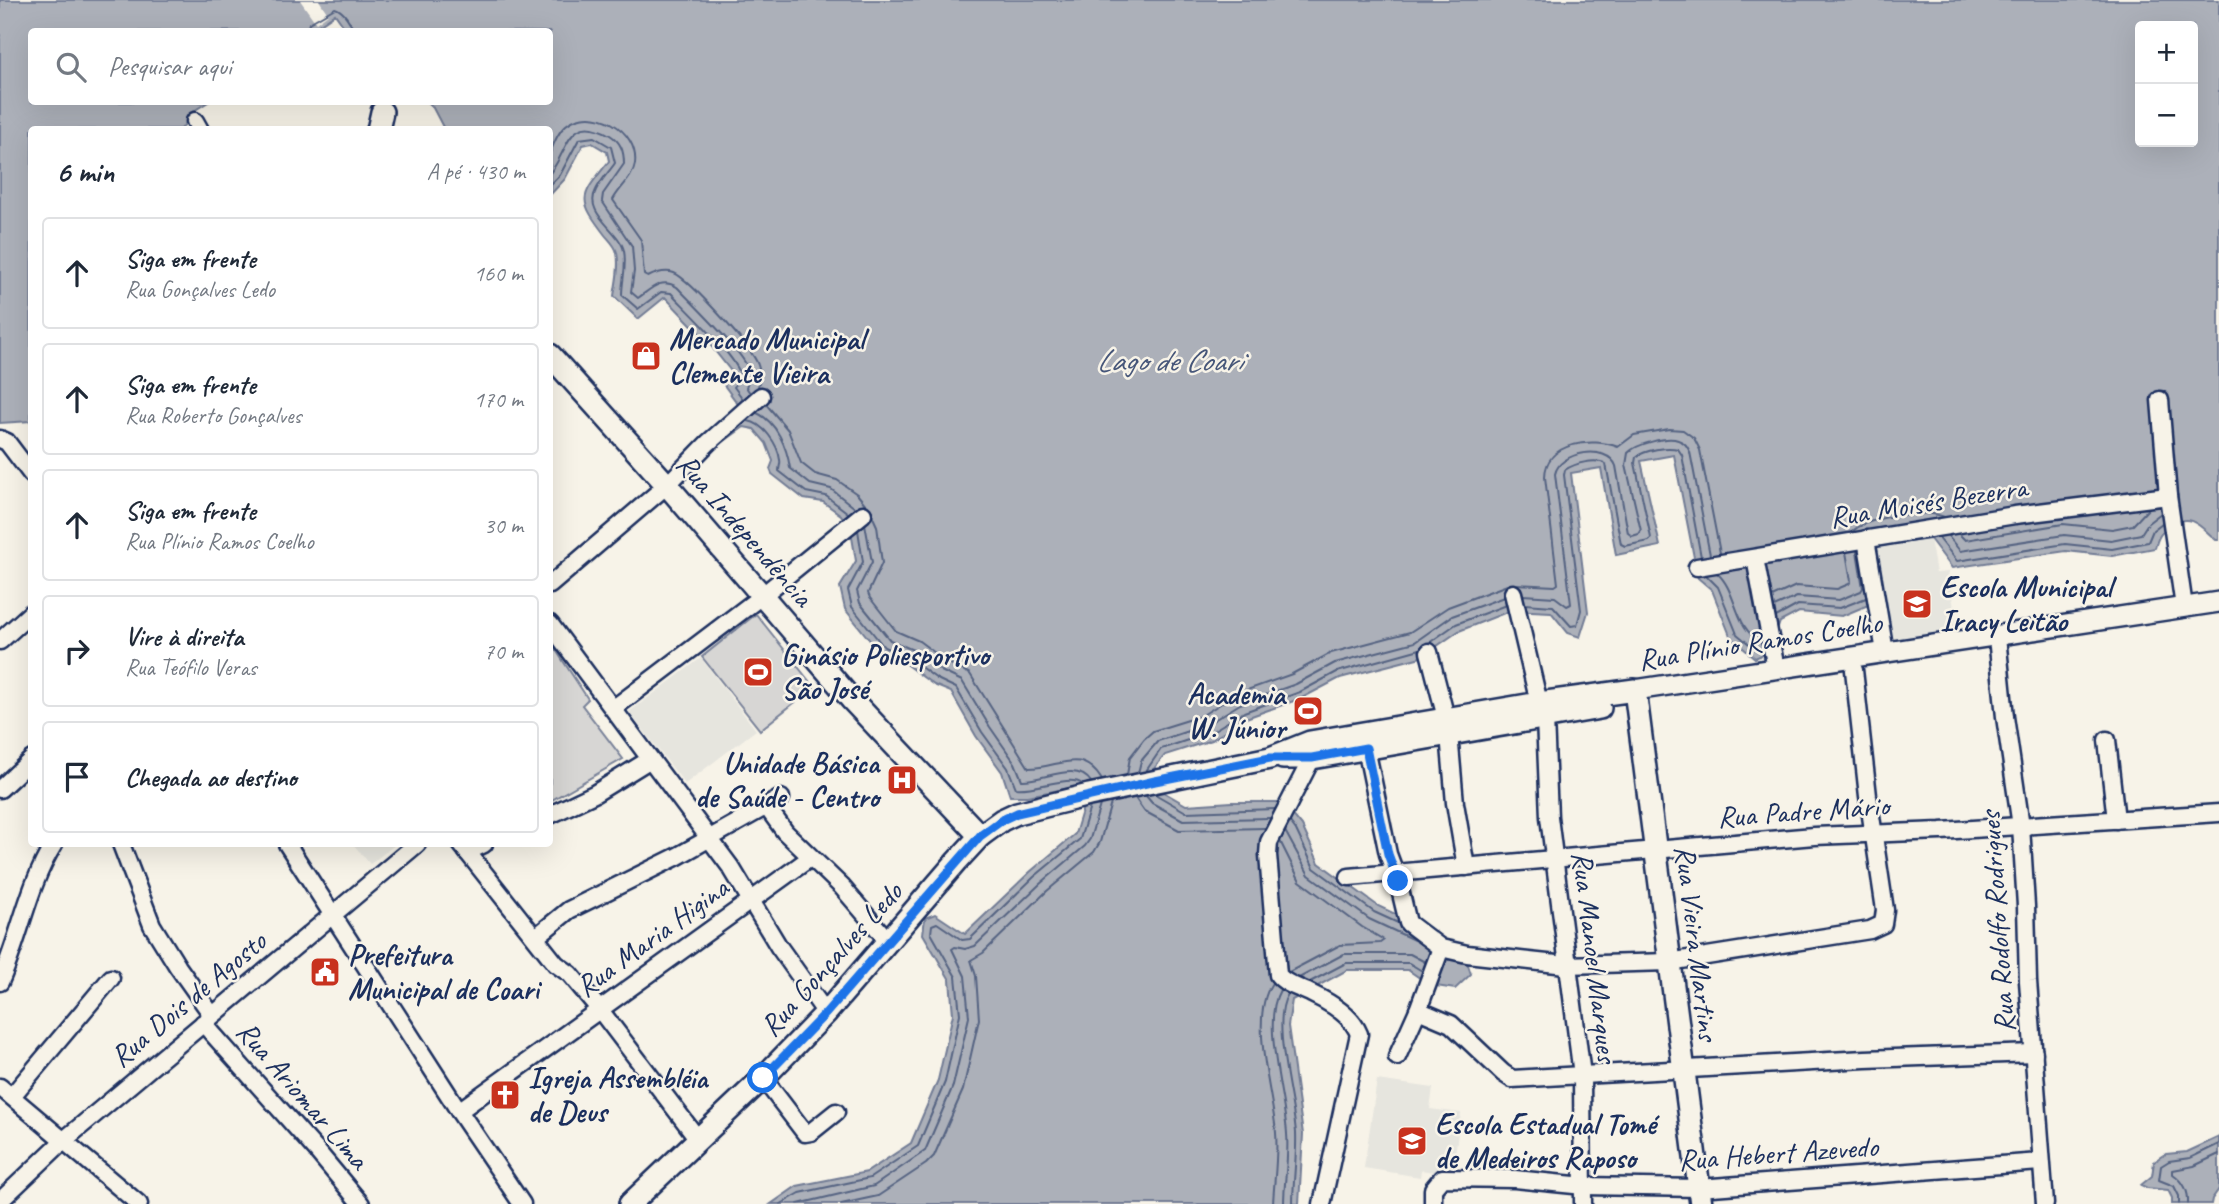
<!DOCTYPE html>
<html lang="pt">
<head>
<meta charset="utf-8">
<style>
  :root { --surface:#fff; --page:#f6f6f7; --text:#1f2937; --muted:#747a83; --line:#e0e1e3 }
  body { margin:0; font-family:Caveat,sans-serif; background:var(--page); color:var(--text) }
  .controls { position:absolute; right:21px; top:21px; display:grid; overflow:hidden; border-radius:7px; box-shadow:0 7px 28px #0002 }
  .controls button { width:63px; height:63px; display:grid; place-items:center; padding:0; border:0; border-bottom:2px solid var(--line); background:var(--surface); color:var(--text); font:35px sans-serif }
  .stop { position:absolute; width:21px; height:21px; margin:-16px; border:5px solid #1a73e8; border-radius:50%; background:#fff }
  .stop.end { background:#1a73e8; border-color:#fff; box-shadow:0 2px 7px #0008 }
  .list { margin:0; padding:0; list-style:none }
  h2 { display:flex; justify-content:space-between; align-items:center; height:91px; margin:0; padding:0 28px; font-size:30px }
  h2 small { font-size:23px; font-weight:400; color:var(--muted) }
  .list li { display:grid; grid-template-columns:46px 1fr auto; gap:21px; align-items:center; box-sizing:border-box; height:112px; margin:0 14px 14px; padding:0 14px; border:2px solid var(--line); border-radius:7px }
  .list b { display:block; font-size:26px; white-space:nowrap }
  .list p { margin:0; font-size:23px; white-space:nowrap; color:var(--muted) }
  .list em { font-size:23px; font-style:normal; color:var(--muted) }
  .icon { flex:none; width:38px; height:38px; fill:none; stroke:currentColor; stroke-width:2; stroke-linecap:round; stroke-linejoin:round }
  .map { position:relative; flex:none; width:2219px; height:1204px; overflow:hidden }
  .search { position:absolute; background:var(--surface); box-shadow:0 7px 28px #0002; left:28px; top:28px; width:525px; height:77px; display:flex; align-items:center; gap:18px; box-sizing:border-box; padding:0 24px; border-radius:7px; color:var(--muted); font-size:26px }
  .panel { position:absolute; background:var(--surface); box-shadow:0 7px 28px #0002; left:28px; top:126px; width:525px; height:721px; border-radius:7px }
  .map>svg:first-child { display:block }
</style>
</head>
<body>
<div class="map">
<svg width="2219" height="1204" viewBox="0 0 2219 1204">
  <rect width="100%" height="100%" fill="#f7f3e8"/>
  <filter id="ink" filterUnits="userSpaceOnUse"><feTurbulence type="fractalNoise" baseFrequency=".0143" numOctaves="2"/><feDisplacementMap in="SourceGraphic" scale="14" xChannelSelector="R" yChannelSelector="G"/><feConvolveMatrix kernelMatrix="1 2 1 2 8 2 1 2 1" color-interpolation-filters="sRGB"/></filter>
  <g filter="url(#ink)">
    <!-- built -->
    <g fill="#e6e5de">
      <path d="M1930 539 1936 573 1948 572 1958 633 1887 644 1872 548Z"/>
      <path d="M701 658 756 730 685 784 629 712Z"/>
      <path d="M353 844H396L370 864Z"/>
      <path d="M1377 1080 1433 1088 1430 1109 1461 1113 1452 1175 1421 1170 1420 1177 1364 1168Z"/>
    </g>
    <!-- green -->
    <g fill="#d7d6d4" stroke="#798299" stroke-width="2">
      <path d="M756 614 814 687 760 730 702 657Z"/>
      <path d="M550 641 588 699 582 705 623 759 550 801Z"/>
    </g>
    <!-- water -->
    <g fill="#acb0b9" stroke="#727c95" stroke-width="2" fill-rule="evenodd">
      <path d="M0 0H2219V540H2216C2201 527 2190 511 2170 526 2160 533 2158 537 2155 548L2112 556 2066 551 1952 568 1930 539 1873 547 1880 600 1842 616 1799 612 1780 622 1769 652 1755 658 1731 638 1712 590 1698 578 1674 455 1641 461 1660 546 1616 555 1601 468 1571 473 1588 612 1580 637 1568 633 1551 612 1512 610 1459 631 1421 657 1340 678 1302 698 1246 718 1212 740 1165 755 1153 770 1160 790 1186 805 1232 802H1282L1302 826 1319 863 1378 906 1433 932 1463 950 1471 974 1455 989 1430 985 1408 970H1347L1292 1000 1288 1026 1303 1134 1299 1204H771L797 1186 867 1172 911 1143 938 1080 953 1014 950 980 923 934 925 918 935 914 965 934 1030 872 1075 834 1085 801 1075 787 1027 796H1010L1002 772 976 736 951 692 934 685 904 663 880 653 845 609 840 587 856 561 851 531 841 515 823 502 804 499 772 474 770 469 773 461 766 443 754 429 744 427 719 445 713 440 740 407 724 385 734 375 707 341 665 297 638 319 614 296C616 282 620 267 617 253 616 246 609 240 605 235 576 197 581 197 609 161L607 152 592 143 583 145 565 179 550 195V130L444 129 432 106 428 102H550V32L347 31 335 14 310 31 32 32V102H208L197 109 181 129 32 130 31 421 0 423ZM2140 26H2193V142H2140Z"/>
      <path d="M2219 1137V1189L2212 1199 2211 1204H2172V1198L2168 1190 2147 1188 2141 1185 2152 1176 2154 1162 2166 1154 2187 1152Z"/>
    </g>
    <!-- pier -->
    <path fill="#f7f3e8" d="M300 0H319L328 14 316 23Z"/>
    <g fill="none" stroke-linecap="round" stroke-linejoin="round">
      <!-- shore -->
      <g stroke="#556382" stroke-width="2">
        <path d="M307 32 309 23 335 8C343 10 352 23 353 32"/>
        <path d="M550 153C554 143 558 132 566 125 593 103 639 130 635 164 633 178 619 188 613 200L641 240 644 275 648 277C656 273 665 270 674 273 689 279 753 349 758 365 761 373 760 380 758 387"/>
        <path d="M550 173C569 150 568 111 610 135 621 142 624 151 624 164L603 194 602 201 632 246 634 271 631 292 638 298C651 289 661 277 677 287 691 302 746 355 749 371 750 377 748 382 746 387L750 393"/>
        <path d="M550 185 560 175 579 139 594 137 611 147 615 163C609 172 601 180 596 190 583 214 620 230 624 251 627 266 622 280 622 295L638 309 661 292 671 293C685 308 739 359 741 377L734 387 743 399"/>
        <path d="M766 404 788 430 801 463 815 474 837 480 857 494 866 505"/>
        <path d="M757 413C777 422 787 448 790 468L810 484 831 489 855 508"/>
        <path d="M748 421C763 423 778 444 780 460 781 463 779 467 779 471L806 492 826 496 848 513"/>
        <path d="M872 515 877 526 882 563 868 593 870 598 896 631 919 641 947 662 970 674 1029 768C1060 768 1080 746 1102 780"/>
        <path d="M865 524 872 562 857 591 860 603 890 640 913 650 941 671 962 681 990 727 1015 763 1022 780C1044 781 1076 760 1091 782"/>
        <path d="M858 530 863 562 848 590 852 607 884 647 907 657 937 679 956 688 982 732 1008 768 1016 788C1033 791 1070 774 1082 784"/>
        <path d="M1852 532C1865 517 1927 508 1944 517"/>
        <path d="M1959 534 1965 540 2063 524 2112 529 2133 525 2149 508"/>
        <path d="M1948 536 1960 551 2064 535 2111 540 2141 534 2148 523 2161 513"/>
        <path d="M1938 537 1957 561 2065 544 2112 549 2148 542 2153 530 2162 523"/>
        <path d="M1717 573C1736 590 1734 621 1754 637L1759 633"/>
        <path d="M1706 575 1718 587 1737 634 1755 649 1762 648"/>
        <path d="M1516 584 1555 586 1558 584 1545 477C1545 442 1593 437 1618 447L1634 435 1669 429 1683 430 1694 438 1700 450 1720 553"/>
        <path d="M1523 595 1555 597 1567 606 1571 604 1555 474C1559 452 1607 443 1616 466L1628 533 1632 536 1639 534 1641 531 1626 465 1628 453C1636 444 1667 436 1678 440 1685 442 1687 446 1690 452L1710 555"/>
        <path d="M1772 597 1796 586 1837 589 1849 584 1851 581 1846 552"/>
        <path d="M1525 604 1553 606 1571 626 1577 625 1581 610 1564 475 1565 470C1575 463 1596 458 1606 464L1621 544 1625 546 1649 541 1651 538 1635 463 1636 457C1645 450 1667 446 1678 449L1682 455 1701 557"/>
        <path d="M1774 607 1797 597 1839 600 1861 591 1863 588 1857 551"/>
        <path d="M1776 617 1798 605 1840 608 1866 598"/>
        <path d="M1429 643 1456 624 1506 605"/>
        <path d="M1146 771 1161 749 1209 733 1244 712 1300 692 1337 672 1420 649"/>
        <path d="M1138 773 1141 761 1158 741 1206 725 1240 704 1296 684 1335 663 1415 642 1452 616 1504 597"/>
        <path d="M1127 775 1130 757 1144 739 1153 731 1201 716 1236 694 1292 674 1331 653 1410 632 1448 607 1510 584"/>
        <path d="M1155 794 1186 812 1275 809"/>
        <path d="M1146 796 1152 803 1183 820 1270 818"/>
        <path d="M1135 798 1144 811 1179 830 1265 828"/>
        <path d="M1290 822 1296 830 1314 868 1374 912 1398 923"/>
        <path d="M1285 831 1309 875 1369 919 1416 941"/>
        <path d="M1280 841 1300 881 1362 927 1384 940 1380 943 1340 945 1289 972"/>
        <path d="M1299 978 1344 954H1410L1425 962"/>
        <path d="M1310 982 1346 963H1409L1422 971"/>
        <path d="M1272 983C1248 1019 1273 1092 1276 1133 1278 1156 1274 1181 1273 1204"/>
        <path d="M1280 990C1261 1022 1285 1096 1287 1134 1289 1157 1284 1181 1284 1204"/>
        <path d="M1288 994C1270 1020 1294 1100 1296 1133 1297 1157 1293 1181 1293 1204"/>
        <path d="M781 1204 800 1193 870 1178 918 1146 945 1082 960 1014 956 977 931 933 932 925 937 923 962 940 970 939 1034 877 1080 839 1090 807"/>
        <path d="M798 1204 874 1186 925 1151 953 1086 969 1017 965 976 952 949 955 947 965 949 975 946 1040 884 1085 846 1090 839 1100 805"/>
        <path d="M841 1204 878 1196 926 1164 934 1156 963 1090 979 1019 976 976 971 960 983 953 1047 891 1094 852 1100 842 1111 803"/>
        <path d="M2179 1204V1196L2174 1186 2159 1180 2161 1166 2169 1161 2190 1158 2219 1144"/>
        <path d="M2188 1204C2189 1191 2183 1181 2173 1174V1170L2194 1166 2219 1154"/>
      </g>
      <!-- minor casing -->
      <g stroke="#1b2f5e" stroke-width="21">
        <g id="minor">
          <path d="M195 121 200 130"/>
          <path d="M2160 400 2168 496 2184 607"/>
          <path d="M0 439 7 442 32 475"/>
          <path d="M1866 539 1885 652"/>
          <path d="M1755 558 1776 669"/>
          <path d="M1697 567 2015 515 2168 496"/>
          <path d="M550 585 667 485 708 443 761 396"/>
          <path d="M1513 593 1539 703"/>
          <path d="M550 624 732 869 779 947 826 1013"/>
          <path d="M1997 637 2005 717 2021 826 2026 906 2028 981 2045 1204"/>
          <path d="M0 641 32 612"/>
          <path d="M1429 652 1446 718"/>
          <path d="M614 708 763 595 863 514"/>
          <path d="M1545 718 1549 817 1582 1075 1583 1204"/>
          <path d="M1449 734 1455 803 1466 867"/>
          <path d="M2107 740 2116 820"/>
          <path d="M1366 748 1388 854 1398 881 1408 923 1441 948 1467 954 1566 965 1669 962 1870 930 1883 924 1885 910 1868 796 1854 670"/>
          <path d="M1311 750 1312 758 1269 842 1268 855 1278 975C1286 985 1301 988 1312 994 1329 1002 1352 1016 1359 1034L1322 1204"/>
          <path d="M0 789 32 759"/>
          <path d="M767 807 785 832 842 887 889 942"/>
          <path d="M550 815 594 794 649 760"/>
          <path d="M121 844 152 925 178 967 212 1015"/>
          <path d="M287 844 459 1111 522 1204"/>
          <path d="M461 844 556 964 570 974 600 1010 698 1139"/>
          <path d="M467 852 484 844"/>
          <path d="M1349 877 1814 836 1941 831 2219 813"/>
          <path d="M536 937 569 910 678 856 781 798"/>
          <path d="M1441 948 1418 1010 1451 1024 1503 1073 1512 1079 1865 1059 2034 1053"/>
          <path d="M0 982C20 937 28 885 54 844"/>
          <path d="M203 1023 317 1151 361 1204"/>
          <path d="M1397 1057 1418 1010"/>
          <path d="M763 1078 805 1133 811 1132 836 1112"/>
          <path d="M0 1087 139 1204"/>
          <path d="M12 1096 111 978"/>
          <path d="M459 1111 810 858"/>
          <path d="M0 1201 63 1141 417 844"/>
          <path d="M1433 1204V1189L1442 1178 1515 1179 1584 1186 1699 1188 2040 1162"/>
        </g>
      </g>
      <!-- tertiary casing -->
      <g stroke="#1b2f5e" stroke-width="24">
        <path id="tertiary" d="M1635 690 2219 602"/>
      </g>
      <!-- secondary casing -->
      <g stroke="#1b2f5e" stroke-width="26">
        <g id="secondary">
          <path d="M378 130 382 112"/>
          <path d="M550 355 667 485 851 699 980 836"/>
          <path d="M1283 758H1312L1600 708"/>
          <path d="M630 1204 763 1078 826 1013 957 861 980 836 1002 820 1017 813 1089 795 1270 758 1310 742 1539 703 1635 690 1701 1204"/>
        </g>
      </g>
      <!-- minor -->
      <use href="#minor" stroke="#f7f3e8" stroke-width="16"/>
      <!-- tertiary -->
      <use href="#tertiary" stroke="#f7f3e8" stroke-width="19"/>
      <!-- secondary -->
      <use href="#secondary" stroke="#f7f3e8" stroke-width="21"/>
    </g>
  </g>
  <g fill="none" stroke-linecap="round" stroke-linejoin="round" filter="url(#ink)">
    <!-- route -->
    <path stroke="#1a73e8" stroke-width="9" d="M763 1078 826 1013 980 836 1002 820 1017 813 1155 781 1270 758H1312L1366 748 1388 854 1398 881"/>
  </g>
  <!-- icons -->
  <defs>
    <g id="shop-square" transform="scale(1.575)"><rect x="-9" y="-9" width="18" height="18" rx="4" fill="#c8321e" stroke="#f7f3e8"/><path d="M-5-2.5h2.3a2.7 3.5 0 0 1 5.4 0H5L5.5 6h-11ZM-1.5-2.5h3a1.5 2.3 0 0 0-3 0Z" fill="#fff"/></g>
    <g id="school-square" transform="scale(1.575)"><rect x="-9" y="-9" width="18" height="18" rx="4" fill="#c8321e" stroke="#f7f3e8"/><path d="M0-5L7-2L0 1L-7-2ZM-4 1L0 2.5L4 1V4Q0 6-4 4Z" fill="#fff"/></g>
    <g id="stadium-square" transform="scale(1.575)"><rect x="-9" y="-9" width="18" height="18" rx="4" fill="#c8321e" stroke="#f7f3e8"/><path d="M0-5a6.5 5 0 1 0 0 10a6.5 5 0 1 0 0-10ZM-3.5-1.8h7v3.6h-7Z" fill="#fff"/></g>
    <g id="hospital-square" transform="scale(1.575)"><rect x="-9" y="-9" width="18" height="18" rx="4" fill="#c8321e" stroke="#f7f3e8"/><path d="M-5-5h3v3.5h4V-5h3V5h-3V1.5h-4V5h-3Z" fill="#fff"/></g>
    <g id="civic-square" transform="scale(1.575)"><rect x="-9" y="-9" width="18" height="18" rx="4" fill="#c8321e" stroke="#f7f3e8"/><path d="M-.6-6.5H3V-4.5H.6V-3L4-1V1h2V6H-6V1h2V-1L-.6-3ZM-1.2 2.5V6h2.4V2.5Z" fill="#fff"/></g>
    <g id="church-square" transform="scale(1.575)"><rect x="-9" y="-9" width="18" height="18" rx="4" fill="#c8321e" stroke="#f7f3e8"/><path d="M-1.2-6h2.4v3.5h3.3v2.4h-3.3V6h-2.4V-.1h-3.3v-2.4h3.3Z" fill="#fff"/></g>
  </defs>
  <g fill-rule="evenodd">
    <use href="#shop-square" x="646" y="356"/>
    <use href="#school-square" x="1917" y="604"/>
    <use href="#stadium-square" x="758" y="672"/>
    <use href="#stadium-square" x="1308" y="711"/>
    <use href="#hospital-square" x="902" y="780"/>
    <use href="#civic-square" x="325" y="972"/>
    <use href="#church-square" x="505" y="1095"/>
    <use href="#school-square" x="1412" y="1141"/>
  </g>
  <g text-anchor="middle" stroke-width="5" stroke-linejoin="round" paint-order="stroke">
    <!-- poi labels -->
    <g font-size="30" font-weight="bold" fill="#1b2f5e" stroke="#f7f3e8" text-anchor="start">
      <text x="669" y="349">Mercado Municipal<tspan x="669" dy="34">Clemente Vieira</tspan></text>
      <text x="1940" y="597">Escola Municipal<tspan x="1940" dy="34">Iracy Leitão</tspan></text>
      <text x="781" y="665">Ginásio Poliesportivo<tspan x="781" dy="34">São José</tspan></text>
      <text x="1285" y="704" text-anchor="end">Academia<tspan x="1285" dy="34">W. Júnior</tspan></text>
      <text x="879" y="773" text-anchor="end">Unidade Básica<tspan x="879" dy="34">de Saúde - Centro</tspan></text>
      <text x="348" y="965">Prefeitura<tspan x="348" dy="34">Municipal de Coari</tspan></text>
      <text x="528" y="1088">Igreja Assembléia<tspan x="528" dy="34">de Deus</tspan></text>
      <text x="1435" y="1134">Escola Estadual Tomé<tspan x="1435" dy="34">de Medeiros Raposo</tspan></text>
    </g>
    <!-- street labels -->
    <g font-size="30" fill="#1b2f5e" stroke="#f7f3e8">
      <text transform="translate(1928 502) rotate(-9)" y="10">Rua Moisés Bezerra</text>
      <text transform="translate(745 530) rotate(49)" y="10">Rua Independência</text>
      <text transform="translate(1760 641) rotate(-9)" y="10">Rua Plínio Ramos Coelho</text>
      <text transform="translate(1803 811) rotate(-4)" y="10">Rua Padre Mário</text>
      <text transform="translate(1997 922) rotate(-94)" y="10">Rua Rodolfo Rodrigues</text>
      <text transform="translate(652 937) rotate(-36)" y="10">Rua Maria Higina</text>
      <text transform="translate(1697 943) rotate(83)" y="10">Rua Vieira Martins</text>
      <text transform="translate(1595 957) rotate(83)" y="10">Rua Manoel Marques</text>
      <text transform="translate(831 959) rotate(-48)" y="10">Rua Gonçalves Ledo</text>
      <text transform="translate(188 999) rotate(-40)" y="10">Rua Dois de Agosto</text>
      <text transform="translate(303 1095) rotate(49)" y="10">Rua Ariomar Lima</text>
      <text transform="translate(1778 1153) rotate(-4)" y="10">Rua Hebert Azevedo</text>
    </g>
    <!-- water labels -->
    <g font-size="32" font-style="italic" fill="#465679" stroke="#f7f3e8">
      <text x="1169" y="371">Lago de Coari</text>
    </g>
  </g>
</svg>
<div class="controls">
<button>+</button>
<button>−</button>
</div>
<div class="stop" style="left:763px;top:1078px"></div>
<div class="stop end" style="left:1398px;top:881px"></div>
<div class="search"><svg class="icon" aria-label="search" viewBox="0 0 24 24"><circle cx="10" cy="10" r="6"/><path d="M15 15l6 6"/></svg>Pesquisar aqui</div>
<section class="panel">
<h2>6 min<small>A pé · 430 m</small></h2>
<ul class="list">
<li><svg class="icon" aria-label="ahead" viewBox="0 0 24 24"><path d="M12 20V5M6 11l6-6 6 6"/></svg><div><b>Siga em frente</b><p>Rua Gonçalves Ledo</p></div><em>160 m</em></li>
<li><svg class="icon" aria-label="ahead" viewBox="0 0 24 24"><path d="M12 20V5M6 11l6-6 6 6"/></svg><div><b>Siga em frente</b><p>Rua Roberto Gonçalves</p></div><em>170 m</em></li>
<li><svg class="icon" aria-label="ahead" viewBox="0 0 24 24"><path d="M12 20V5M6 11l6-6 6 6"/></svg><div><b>Siga em frente</b><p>Rua Plínio Ramos Coelho</p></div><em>30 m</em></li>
<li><svg class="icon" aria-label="right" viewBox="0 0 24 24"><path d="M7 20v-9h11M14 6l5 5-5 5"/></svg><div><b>Vire à direita</b><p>Rua Teófilo Veras</p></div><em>70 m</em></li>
<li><svg class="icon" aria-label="arrive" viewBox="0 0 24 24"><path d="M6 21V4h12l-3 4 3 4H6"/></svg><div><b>Chegada ao destino</b></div></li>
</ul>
</section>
</div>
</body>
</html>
